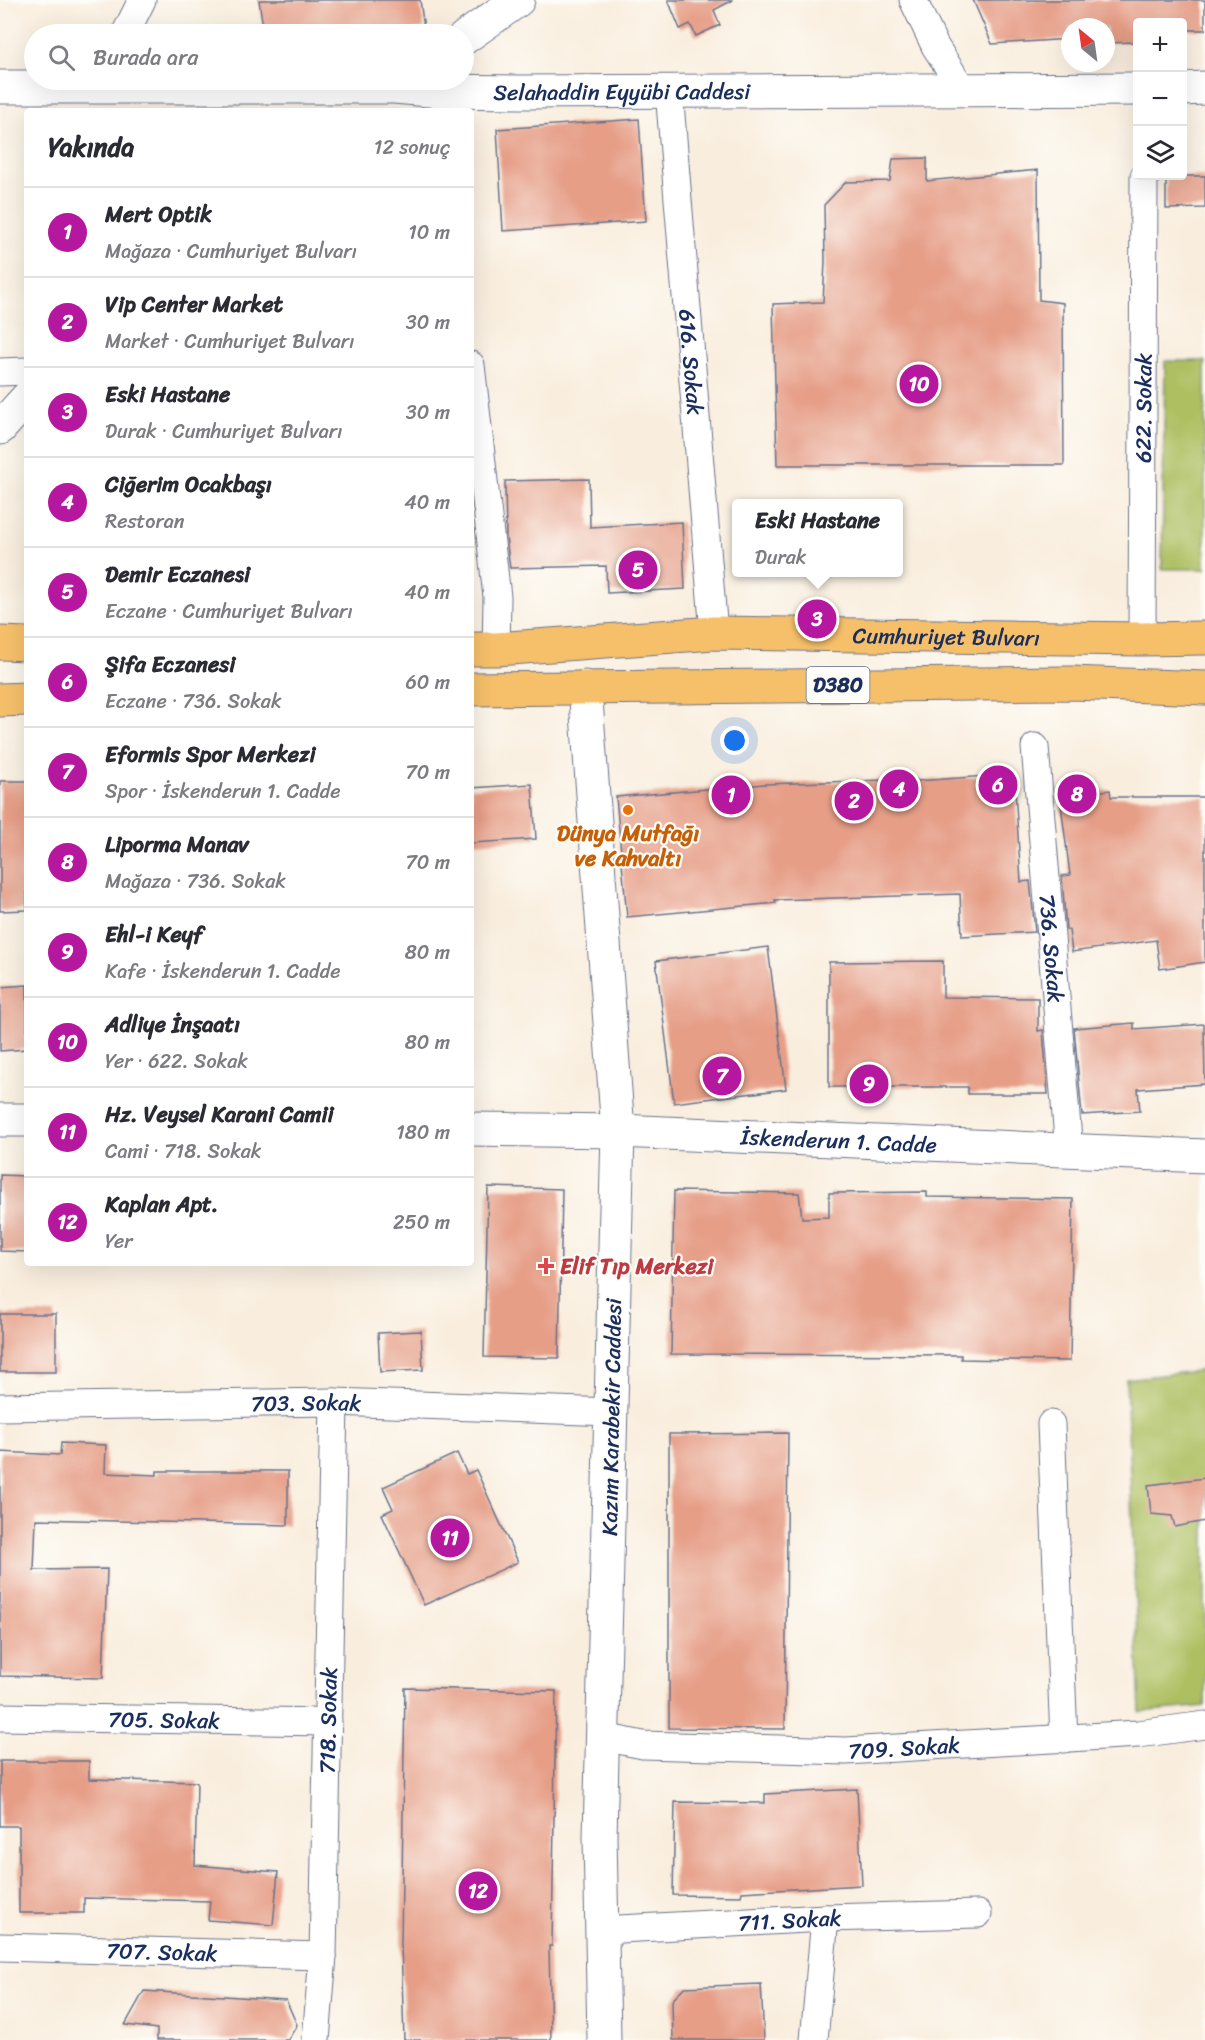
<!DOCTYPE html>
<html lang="tr">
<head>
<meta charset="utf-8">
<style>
  :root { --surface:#fff; --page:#f2f2f3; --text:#2b2b33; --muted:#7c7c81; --line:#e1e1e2; --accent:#b5179e }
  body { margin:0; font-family:Sriracha,sans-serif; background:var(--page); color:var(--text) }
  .controls { position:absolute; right:18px; top:18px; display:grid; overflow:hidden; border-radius:6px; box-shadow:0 6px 24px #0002 }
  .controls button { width:54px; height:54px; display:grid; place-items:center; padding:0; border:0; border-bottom:2px solid var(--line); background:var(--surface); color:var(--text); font:30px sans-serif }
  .compass { position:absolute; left:1061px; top:18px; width:54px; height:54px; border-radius:50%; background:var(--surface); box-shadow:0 6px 24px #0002; rotate:331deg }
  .you { position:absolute; left:735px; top:741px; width:21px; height:21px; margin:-15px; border:4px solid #fff; border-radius:50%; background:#1a73e8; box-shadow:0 0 0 9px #1a73e833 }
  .badge { display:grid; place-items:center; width:39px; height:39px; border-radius:50%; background:var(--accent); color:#fff; font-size:20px; font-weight:700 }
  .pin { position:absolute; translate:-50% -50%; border:3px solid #fff; box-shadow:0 2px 6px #0006 }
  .popup { position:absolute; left:732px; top:499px; width:171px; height:78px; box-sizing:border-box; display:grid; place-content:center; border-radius:6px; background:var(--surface); filter:drop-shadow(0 2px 4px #0005); font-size:20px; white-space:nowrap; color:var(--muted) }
  .popup b { font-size:22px; color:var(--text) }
  .popup::after { content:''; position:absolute; left:50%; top:100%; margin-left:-12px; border:12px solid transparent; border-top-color:var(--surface) }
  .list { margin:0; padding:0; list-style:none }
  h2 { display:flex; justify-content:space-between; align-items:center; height:78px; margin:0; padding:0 24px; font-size:26px }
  h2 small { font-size:20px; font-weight:400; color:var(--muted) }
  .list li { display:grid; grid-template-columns:39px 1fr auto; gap:18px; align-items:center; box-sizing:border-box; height:90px; padding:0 24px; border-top:2px solid var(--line) }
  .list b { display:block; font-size:22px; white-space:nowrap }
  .list p { margin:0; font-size:20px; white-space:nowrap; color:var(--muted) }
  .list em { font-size:20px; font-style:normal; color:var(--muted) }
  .icon { flex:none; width:33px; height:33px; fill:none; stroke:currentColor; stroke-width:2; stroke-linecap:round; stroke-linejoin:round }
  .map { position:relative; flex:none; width:1205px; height:2040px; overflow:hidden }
  .search { position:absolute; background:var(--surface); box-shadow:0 6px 24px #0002; left:24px; top:24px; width:450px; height:66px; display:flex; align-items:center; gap:15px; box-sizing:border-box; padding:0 21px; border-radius:33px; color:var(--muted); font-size:22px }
  .panel { position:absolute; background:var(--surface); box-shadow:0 6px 24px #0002; left:24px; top:108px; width:450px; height:1158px; border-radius:6px }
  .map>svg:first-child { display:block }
</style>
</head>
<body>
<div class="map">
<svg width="1205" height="2040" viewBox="0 0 1205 2040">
  <rect width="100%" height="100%" fill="#fdfcf7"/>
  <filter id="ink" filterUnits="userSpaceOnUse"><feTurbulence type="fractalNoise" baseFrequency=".0167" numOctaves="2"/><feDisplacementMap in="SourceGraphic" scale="12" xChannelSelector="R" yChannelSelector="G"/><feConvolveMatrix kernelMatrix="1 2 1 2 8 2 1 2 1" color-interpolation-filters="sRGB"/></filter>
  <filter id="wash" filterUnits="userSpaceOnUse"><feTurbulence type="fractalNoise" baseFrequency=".008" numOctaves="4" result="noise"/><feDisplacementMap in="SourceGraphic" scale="24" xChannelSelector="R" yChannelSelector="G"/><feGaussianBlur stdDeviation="1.35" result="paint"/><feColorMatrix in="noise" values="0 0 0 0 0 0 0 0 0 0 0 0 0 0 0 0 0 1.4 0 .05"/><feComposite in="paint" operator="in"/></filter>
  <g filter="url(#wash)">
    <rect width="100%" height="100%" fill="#f9eede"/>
    <!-- green -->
    <g fill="#aebf62" stroke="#647760" stroke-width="1.5">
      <path d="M1165 361H1205V569H1162Z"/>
      <path d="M1205 1370V1706L1140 1712 1126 1379Z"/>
    </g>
    <g id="blocks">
      <!-- building -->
      <g fill="#e69e87">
        <path d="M259 0H420L424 28 382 34H264Z"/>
        <path d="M668 0H733L714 10 720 25 696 36 690 24 680 29Z"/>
        <path d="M973 0H1205V30H1182V22H1137V42L1106 43V27H1070V39L992 44Z"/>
        <path d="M639 119 646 221 503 231 497 129Z"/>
        <path d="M927 158V181L1038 170 1039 300 1063 303 1064 465H777L773 304 823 302 825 262 824 205 846 182 890 181 893 159Z"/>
        <path d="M1166 176H1205V208L1166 209Z"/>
        <path d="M589 479 590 527 682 522 685 589 607 593 606 566 510 568 506 537 505 481Z"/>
        <path d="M1014 774 1021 882 1030 881 1035 932 962 936 960 894 775 900 776 903 627 917 616 797 765 784 916 779 917 781Z"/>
        <path d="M0 781H27V910L0 911Z"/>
        <path d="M532 784 536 839 471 843V788Z"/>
        <path d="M1110 790 1111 797H1205V962L1160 969 1156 940 1072 952 1069 930H1066L1062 876 1070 875 1060 797Z"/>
        <path d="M768 947 786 1089 674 1103 656 961Z"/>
        <path d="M943 961V997L1038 998V1031L1043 1030 1048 1094H968V1087H829V962Z"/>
        <path d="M27 985V1049L0 1051V987Z"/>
        <path d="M1134 1023V1029L1204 1024 1205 1084 1138 1089 1140 1111 1082 1115 1074 1028Z"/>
        <path d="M0 1175 27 1176V1252L0 1251Z"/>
        <path d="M488 1187 562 1189 559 1358 484 1357Z"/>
        <path d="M674 1191 799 1193 802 1218 829 1217V1193L927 1192V1197L1073 1199 1070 1361 961 1359V1355L671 1354Z"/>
        <rect x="0" y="1314" width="56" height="58"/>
        <path d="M421 1331 423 1370 380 1372 378 1333Z"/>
        <path d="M788 1433 785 1729 669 1728V1434Z"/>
        <path d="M61 1443 106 1445 105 1473 157 1475V1471H288V1525L36 1519 34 1570 107 1569 103 1678 0 1676V1452L60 1455Z"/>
        <path d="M457 1453 467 1474 476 1470 518 1562 424 1605 382 1514 393 1509 383 1487Z"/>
        <path d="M1205 1478V1521L1175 1527 1172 1516 1151 1514 1148 1485Z"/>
        <path d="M405 1688 556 1691 552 1946H549L551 2040H404L401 1944Z"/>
        <path d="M0 1761H89V1779L197 1782 195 1865 278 1872 273 1925 208 1920 210 1901 84 1898V1913H19V1826H0Z"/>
        <path d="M857 1789 862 1885 742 1892 741 1896 673 1895 675 1802 765 1803V1794Z"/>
        <path d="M761 1984 764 2040H673L672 2001 684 1987Z"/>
        <path d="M144 1991 286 2000 297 2025 288 2040H157V2029L125 2025Z"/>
      </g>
    </g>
  </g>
  <g filter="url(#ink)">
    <use href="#blocks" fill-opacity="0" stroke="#69728b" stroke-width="1.5"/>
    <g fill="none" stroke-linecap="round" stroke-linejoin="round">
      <!-- minor casing -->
      <g stroke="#69728b" stroke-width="29">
        <g id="minor">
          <path d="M913 0 935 46 963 90"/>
          <path d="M125 34 142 0"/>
          <path id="s1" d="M669 91 714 633"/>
          <path d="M471 365 497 597 496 649"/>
          <path d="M0 372 27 371"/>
          <path id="s2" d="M1142 639 1144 176"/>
          <path id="s3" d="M1035 747 1069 1151"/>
          <path id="s4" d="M0 1407 334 1402 611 1412"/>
          <path d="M1051 1424 1064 1739"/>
          <path id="s5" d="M0 1717 328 1722"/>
          <path id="s6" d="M603 1737 643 1745 846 1751 1138 1734 1205 1725"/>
          <path id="s7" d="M601 1930 825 1918 978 1914"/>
          <path id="s8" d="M0 1947 323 1956"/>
          <path id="s9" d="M316 2040 323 1956 334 1402"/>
          <path d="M814 2040 825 1918"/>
        </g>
      </g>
      <!-- tertiary casing -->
      <g stroke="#69728b" stroke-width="35">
        <g id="tertiary">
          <path d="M464 38 518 0"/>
          <path id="s10" d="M0 87H394L441 91 521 92 1138 89"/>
          <path d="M1182 89 1205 88"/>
          <path d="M0 428 27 398"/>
          <path d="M585 687 618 1131 600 1836 604 2040"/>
          <path d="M0 1120H27"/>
          <path id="s11" d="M471 1129 618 1131 1205 1156"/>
        </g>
      </g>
      <!-- primary casing -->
      <g stroke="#69728b" stroke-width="35">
        <g id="primary">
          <path d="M0 643 27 644"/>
          <path id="s12" d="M471 649H496L714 633 1142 639 1205 638"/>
          <path d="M471 689 1071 683 1205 688"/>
          <path d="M0 700 27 699"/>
        </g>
      </g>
      <!-- minor -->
      <use href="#minor" stroke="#fff" stroke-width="27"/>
      <!-- tertiary -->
      <use href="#tertiary" stroke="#fff" stroke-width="33"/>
      <!-- primary -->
      <use href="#primary" stroke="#f6c06b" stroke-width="33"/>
    </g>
  </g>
  <!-- markers -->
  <circle fill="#e8710a" stroke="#fdfcf7" stroke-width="2" cx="628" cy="810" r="6"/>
  <path fill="#e0444e" stroke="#fdfcf7" stroke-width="2" d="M543 1257h6v6h6v6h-6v6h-6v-6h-6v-6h6z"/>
  <g text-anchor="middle" stroke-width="4.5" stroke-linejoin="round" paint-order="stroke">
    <!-- shield labels -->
    <rect fill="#fdfcf7" stroke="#5f6c8c" stroke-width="1.5" x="806.5" y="667" width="63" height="36" rx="4.5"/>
    <g font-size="21" font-weight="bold" fill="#1b2f5e">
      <text x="838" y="692">D380</text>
    </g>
    <!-- street labels -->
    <g font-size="22" fill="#1b2f5e" stroke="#fdfcf7">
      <text dy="8" stroke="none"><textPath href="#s10" startOffset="622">Selahaddin Eyyübi Caddesi</textPath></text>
      <text dy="8" stroke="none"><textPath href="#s1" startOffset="272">616. Sokak</textPath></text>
      <text dy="8" stroke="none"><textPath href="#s2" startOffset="231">622. Sokak</textPath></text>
      <text dy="8" stroke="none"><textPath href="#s12" startOffset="476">Cumhuriyet Bulvarı</textPath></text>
      <text dy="8" stroke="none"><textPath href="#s3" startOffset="202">736. Sokak</textPath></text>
      <text dy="8" stroke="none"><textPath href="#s11" startOffset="368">İskenderun 1. Cadde</textPath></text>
      <text dy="8" stroke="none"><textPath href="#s4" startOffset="306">703. Sokak</textPath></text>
      <text transform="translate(611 1417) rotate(-89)" y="8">Kazım Karabekir Caddesi</text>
      <text dy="8" stroke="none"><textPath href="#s5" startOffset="164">705. Sokak</textPath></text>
      <text dy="8" stroke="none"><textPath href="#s9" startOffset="320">718. Sokak</textPath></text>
      <text dy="8" stroke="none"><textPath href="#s6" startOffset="302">709. Sokak</textPath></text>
      <text dy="8" stroke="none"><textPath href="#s7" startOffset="189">711. Sokak</textPath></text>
      <text dy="8" stroke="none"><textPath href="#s8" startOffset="162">707. Sokak</textPath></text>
    </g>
    <!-- food labels -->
    <g font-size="22" font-weight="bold" fill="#c56008" stroke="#fdfcf7">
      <text x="628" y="841">Dünya Mutfağı<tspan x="628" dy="25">ve Kahvaltı</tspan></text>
    </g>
    <!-- health labels -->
    <g font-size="22" font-weight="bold" fill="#be3a42" stroke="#fdfcf7" text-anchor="start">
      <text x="560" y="1274">Elif Tıp Merkezi</text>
    </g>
  </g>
</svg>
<div class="controls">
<button>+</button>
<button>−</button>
<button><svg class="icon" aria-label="layers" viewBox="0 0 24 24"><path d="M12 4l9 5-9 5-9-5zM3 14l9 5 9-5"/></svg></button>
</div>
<svg class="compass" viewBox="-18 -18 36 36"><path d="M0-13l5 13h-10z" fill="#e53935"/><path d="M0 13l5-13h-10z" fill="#7c7c81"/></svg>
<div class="you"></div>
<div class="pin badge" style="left:731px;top:795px">1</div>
<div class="pin badge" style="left:854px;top:801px">2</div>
<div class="pin badge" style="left:817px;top:619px">3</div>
<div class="popup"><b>Eski Hastane</b>Durak</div>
<div class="pin badge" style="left:899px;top:789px">4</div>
<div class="pin badge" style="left:638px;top:570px">5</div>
<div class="pin badge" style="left:998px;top:785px">6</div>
<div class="pin badge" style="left:722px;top:1076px">7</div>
<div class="pin badge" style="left:1077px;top:794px">8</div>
<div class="pin badge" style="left:869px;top:1084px">9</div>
<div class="pin badge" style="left:919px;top:384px">10</div>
<div class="pin badge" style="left:450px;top:1538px">11</div>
<div class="pin badge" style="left:478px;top:1891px">12</div>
<div class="search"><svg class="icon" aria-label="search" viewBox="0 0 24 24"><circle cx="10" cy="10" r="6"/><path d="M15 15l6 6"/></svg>Burada ara</div>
<section class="panel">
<h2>Yakında<small>12 sonuç</small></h2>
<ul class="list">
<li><span class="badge">1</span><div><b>Mert Optik</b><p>Mağaza · Cumhuriyet Bulvarı</p></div><em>10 m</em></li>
<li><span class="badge">2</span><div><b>Vip Center Market</b><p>Market · Cumhuriyet Bulvarı</p></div><em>30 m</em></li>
<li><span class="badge">3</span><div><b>Eski Hastane</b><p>Durak · Cumhuriyet Bulvarı</p></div><em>30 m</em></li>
<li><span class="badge">4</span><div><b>Ciğerim Ocakbaşı</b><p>Restoran</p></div><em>40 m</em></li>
<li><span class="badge">5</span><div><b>Demir Eczanesi</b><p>Eczane · Cumhuriyet Bulvarı</p></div><em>40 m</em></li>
<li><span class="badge">6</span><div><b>Şifa Eczanesi</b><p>Eczane · 736. Sokak</p></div><em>60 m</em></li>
<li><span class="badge">7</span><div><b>Eformis Spor Merkezi</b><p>Spor · İskenderun 1. Cadde</p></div><em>70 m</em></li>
<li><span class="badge">8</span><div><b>Liporma Manav</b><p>Mağaza · 736. Sokak</p></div><em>70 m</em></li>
<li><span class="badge">9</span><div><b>Ehl-i Keyf</b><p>Kafe · İskenderun 1. Cadde</p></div><em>80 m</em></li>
<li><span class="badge">10</span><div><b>Adliye İnşaatı</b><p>Yer · 622. Sokak</p></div><em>80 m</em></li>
<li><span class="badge">11</span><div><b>Hz. Veysel Karani Camii</b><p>Cami · 718. Sokak</p></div><em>180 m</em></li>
<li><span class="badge">12</span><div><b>Kaplan Apt.</b><p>Yer</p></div><em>250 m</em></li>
</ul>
</section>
</div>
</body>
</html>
